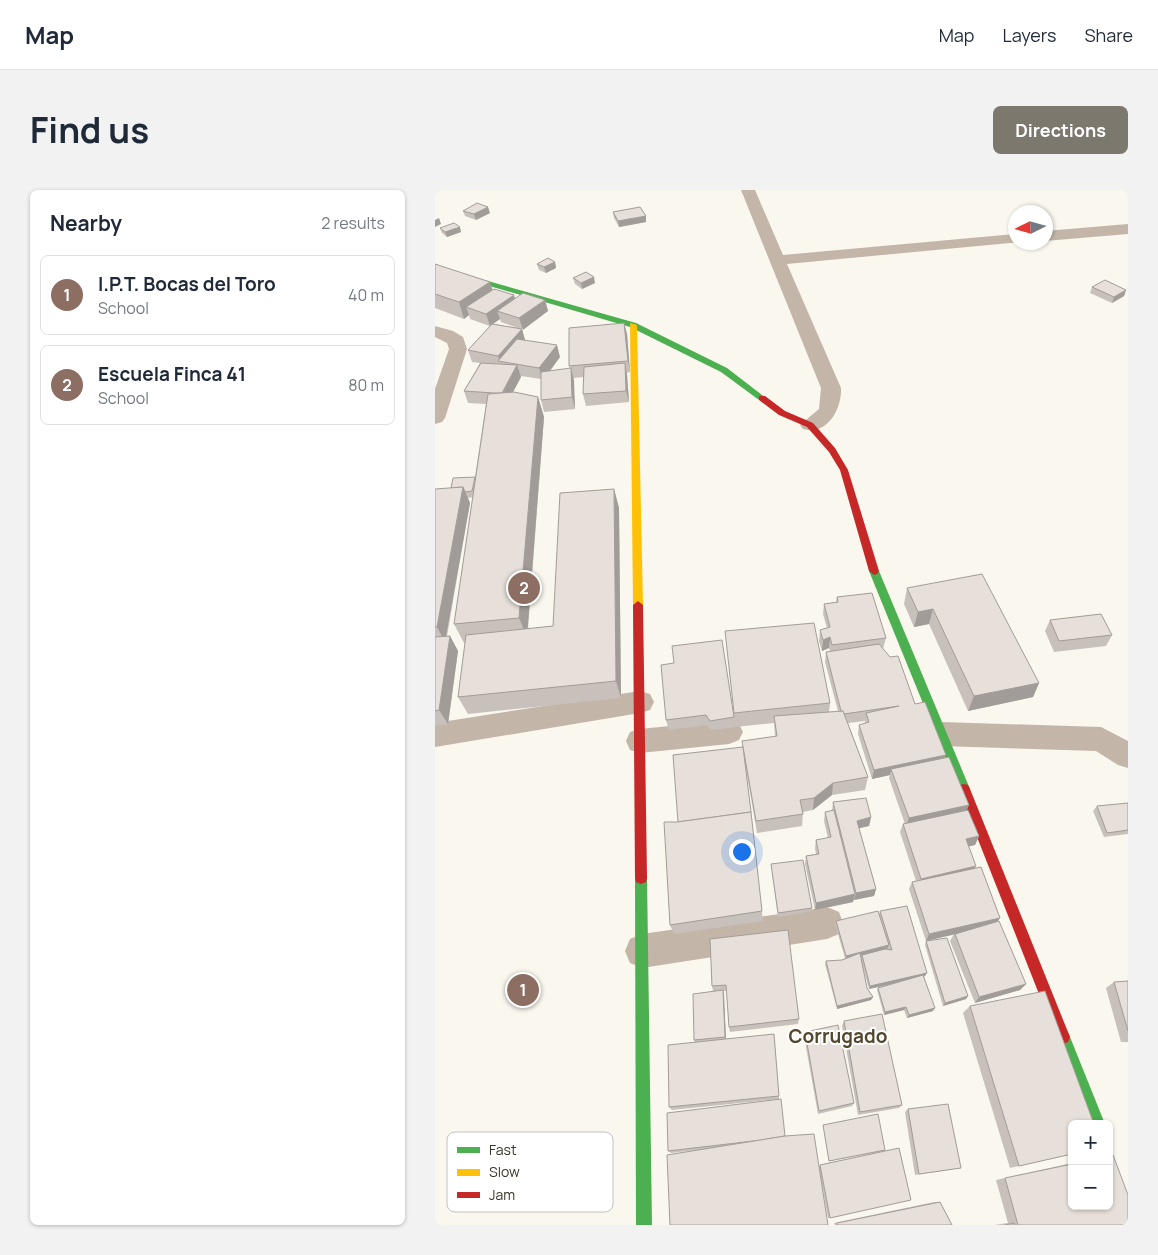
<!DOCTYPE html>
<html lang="en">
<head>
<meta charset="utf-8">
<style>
  :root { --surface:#fff; --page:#f2f2f3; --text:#1f2937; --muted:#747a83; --line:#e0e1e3; --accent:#7d786e }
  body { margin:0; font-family:Manrope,sans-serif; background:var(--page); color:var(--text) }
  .controls { position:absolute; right:15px; bottom:15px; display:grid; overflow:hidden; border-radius:8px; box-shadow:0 1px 4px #0004 }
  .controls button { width:45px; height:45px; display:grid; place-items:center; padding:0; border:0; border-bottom:1px solid var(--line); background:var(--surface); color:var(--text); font:25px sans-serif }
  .compass { position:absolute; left:573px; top:15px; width:45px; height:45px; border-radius:50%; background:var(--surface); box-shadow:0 1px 4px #0004; rotate:265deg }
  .you { position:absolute; left:306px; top:661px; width:18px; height:18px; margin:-12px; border:4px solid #fff; border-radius:50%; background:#1a73e8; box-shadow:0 0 0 8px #1a73e833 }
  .badge { display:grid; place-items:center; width:32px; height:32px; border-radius:50%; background:var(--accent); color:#fff; font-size:16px; font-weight:700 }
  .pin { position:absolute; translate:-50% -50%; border:2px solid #fff; box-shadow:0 1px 5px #0006 }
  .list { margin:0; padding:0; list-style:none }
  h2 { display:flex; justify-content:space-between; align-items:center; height:65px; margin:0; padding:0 20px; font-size:21px }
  h2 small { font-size:16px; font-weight:400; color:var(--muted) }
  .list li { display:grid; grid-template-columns:32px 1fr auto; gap:15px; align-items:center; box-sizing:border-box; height:80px; margin:0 10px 10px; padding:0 10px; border:1px solid var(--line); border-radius:8px }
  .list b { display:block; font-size:19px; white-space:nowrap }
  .list p { margin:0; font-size:16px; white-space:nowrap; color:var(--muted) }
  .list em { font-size:16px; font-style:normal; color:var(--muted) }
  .map { position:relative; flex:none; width:693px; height:1035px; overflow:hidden; border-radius:8px }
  header { display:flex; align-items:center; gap:30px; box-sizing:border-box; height:70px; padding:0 25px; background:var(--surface); border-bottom:1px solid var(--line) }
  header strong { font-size:24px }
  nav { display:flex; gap:28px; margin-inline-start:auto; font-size:18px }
  .intro { display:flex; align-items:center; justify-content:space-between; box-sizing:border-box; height:120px; padding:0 30px }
  h1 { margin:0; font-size:35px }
  .button { padding:12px 22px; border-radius:8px; background:var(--accent); color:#fff; font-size:18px; font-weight:700 }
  main { display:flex; gap:30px; padding:0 30px }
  aside { flex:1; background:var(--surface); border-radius:8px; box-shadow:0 1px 4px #0004 }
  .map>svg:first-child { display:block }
</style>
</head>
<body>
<header>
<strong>Map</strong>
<nav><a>Map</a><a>Layers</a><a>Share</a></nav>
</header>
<div class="intro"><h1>Find us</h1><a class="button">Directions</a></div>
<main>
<aside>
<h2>Nearby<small>2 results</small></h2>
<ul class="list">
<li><span class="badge" style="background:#8d6e63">1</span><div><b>I.P.T. Bocas del Toro</b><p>School</p></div><em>40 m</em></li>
<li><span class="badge" style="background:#8d6e63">2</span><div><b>Escuela Finca 41</b><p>School</p></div><em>80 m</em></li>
</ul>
</aside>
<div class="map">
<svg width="693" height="1035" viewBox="0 0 693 1035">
  <rect width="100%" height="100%" fill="#faf7ef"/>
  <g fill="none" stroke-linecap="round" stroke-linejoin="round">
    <!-- street -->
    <g fill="#c3b6a8" fill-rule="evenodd">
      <path d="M306 0H320L348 65 580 44V52H585L352 74 406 198C407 219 392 246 368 239L365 235 384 219 386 198Z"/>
      <path d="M693 34V44L610 51V41Z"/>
      <path d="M0 136 18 141 28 147 32 159 10 228 7 232 0 234V199L14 159 12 153 0 147Z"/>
      <path d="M205 501 215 504 219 512 215 520 205 523 0 557V533Z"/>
      <path d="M294 530 304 534 308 542 304 550 294 554 205 563 195 560 191 551 195 542 205 539Z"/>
      <path d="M506 532 666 537 693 551V578L683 575 661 561 506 556 496 552 492 544 496 536Z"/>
      <path d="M392 717 404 722 408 733 404 744 392 749 207 778 195 773 190 761 195 749 207 744Z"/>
    </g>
    <!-- fast -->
    <g fill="#4caf50" fill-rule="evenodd">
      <path d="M0 76 201 133 292 178 331 208 324 210 286 182 195 137 0 80Z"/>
      <path d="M439 377 444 381 535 599 533 603 529 604 525 603 523 599 434 381Z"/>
      <path d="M206 682 211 684 212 688 217 1035H201L200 688 201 684Z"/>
      <path d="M628 840 633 842 670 934H654L621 847 623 842Z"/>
    </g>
    <!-- slow -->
    <path fill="#ffc107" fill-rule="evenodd" d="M195 133 202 135 208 415 203 419 198 415Z"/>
    <!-- jam -->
    <g fill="#c62828" fill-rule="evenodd">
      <path d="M324 206H330L350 221 378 233 400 258 413 280 444 381 442 384 439 385 434 381 405 280 394 262 372 237 344 225 324 210Z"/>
      <path d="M203 411 208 415 212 688 211 692 206 694 201 692 200 688 198 415Z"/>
      <path d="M529 594 533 595 535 599 635 847 633 852 628 854 623 852 621 847 523 599 525 595Z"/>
    </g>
  </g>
  <!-- wall -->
  <g fill="#c7c0bb" fill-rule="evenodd">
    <path d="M28 21 55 23 41 30 30 26Z"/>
    <path d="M178 22 211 32 184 37 179 28Z"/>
    <path d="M5 38 26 42 12 47 7 43Z"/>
    <path d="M120 72 121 78 111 83 104 80 102 74Z"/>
    <path d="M0 74 57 99 79 105 80 108 110 110 113 121 87 139 90 150 125 167 115 181 135 179 134 176 189 133 192 144 195 182 192 183 194 212 151 216 148 204 149 187 138 188 140 219 109 222 106 210V189L86 186V187L78 202 103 207 109 227 93 439 118 436 179 299 184 318 186 508 33 524 23 507 30 453H29L19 434 38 307 33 308 35 313 12 446H15L23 461 13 534 0 536V299L16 298 40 287 51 214 33 213 29 201 45 173 37 172 33 160 55 136 35 129 34 125 29 129 0 118ZM65 129 66 132 83 138 58 134Z"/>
    <path d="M138 88 160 93 147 99 140 94Z"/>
    <path d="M657 97 691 100 689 106 677 113 655 103Z"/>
    <path d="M472 398 604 493 598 507 533 521 494 434 479 437 469 414Z"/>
    <path d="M402 407 451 448 448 459 510 568 534 615 531 620 544 646 540 655 534 656 540 678 563 732 591 794 585 800 540 813 515 751 519 744 491 751 474 699 477 692 481 691 465 642 468 634H470L454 588 455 585 437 589 423 544 424 535 430 533V531L413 533 433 587 430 600 397 605 378 620 368 622 367 636 322 643 310 573 328 731 239 744 235 735 243 632 308 557 307 551 340 547 339 533 300 537 276 540 272 535 234 540 231 530 239 473 299 523 395 513 394 522 403 521 390 472 391 462 395 461 394 458 387 461 384 451 385 440 392 438 388 424 389 414 401 412Z"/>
    <path d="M615 430 677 445 671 456 619 462 610 441Z"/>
    <path d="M398 612 436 627 434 636 424 638 441 699 439 706 419 710V709L418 712 380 720 370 674 371 666 381 664 380 658 381 650 393 648 389 631 390 622 397 621Z"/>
    <path d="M693 614V644L669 647 658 621 662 616Z"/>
    <path d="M336 674 377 718V721L343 727Z"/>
    <path d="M445 721 492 783 489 787 498 821 472 828 469 820 449 825 442 800 443 798 454 795 434 799 427 774 432 798 438 807 436 810 402 819 390 774 391 771 407 770 410 768 400 734 401 731 444 725Z"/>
    <path d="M275 749 364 829 363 834 295 842 294 837 292 801H288L291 849 339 844 344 909 237 920 234 917 260 852 259 850 278 801 277 796Z"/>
    <path d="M491 751 533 806 531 809 508 816 490 755Z"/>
    <path d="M693 791V852H686L671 798 679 792Z"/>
    <path d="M535 816 637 964 575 978 528 823Z"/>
    <path d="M409 831 467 915 464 918 423 925 407 836Z"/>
    <path d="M370 842 419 913 417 916 383 924 369 846Z"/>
    <path d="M473 919 526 978 480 985 470 922Z"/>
    <path d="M388 935 450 960 449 961 394 971 388 936Z"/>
    <path d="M350 946 271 959 236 963 233 961Z"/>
    <path d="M637 973V1016L693 1035H559L573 1033 561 990Z"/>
    <path d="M385 975 395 1028H393L384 977Z"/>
    <path d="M499 1012H505L517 1035H400L399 1033Z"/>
  </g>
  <!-- shaded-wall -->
  <g fill="#a29c98">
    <path d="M53 17 55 23 41 30 39 24Z"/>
    <path d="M211 26V32L184 37 183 31Z"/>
    <path d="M4 28 6 34 0 37V30Z"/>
    <path d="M25 37 26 42 12 47 10 42Z"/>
    <path d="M120 72 121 78 111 83 109 77Z"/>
    <path d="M159 87 160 93 147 99 146 93Z"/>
    <path d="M55 92 60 108 31 117 34 125 29 129 24 112Z"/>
    <path d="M691 100 689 106 677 113 679 107Z"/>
    <path d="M79 105 82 117 62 121 65 129 55 136 51 124Z"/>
    <path d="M110 110 113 121 88 140 84 128Z"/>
    <path d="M189 133 192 144 195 182 193 171Z"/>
    <path d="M87 139 90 150 65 171 63 166Z"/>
    <path d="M122 155 125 167 108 190 104 178Z"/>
    <path d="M190 173 192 185 194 212 191 201Z"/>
    <path d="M82 175 86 187 71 215 67 204Z"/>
    <path d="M136 178 139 190 140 219 137 207Z"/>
    <path d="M103 207 109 227 92 447 84 428Z"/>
    <path d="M28 297 35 313 10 452 2 437Z"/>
    <path d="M179 299 184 318 186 508 181 491Z"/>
    <path d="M498 419 494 434 479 437 483 422Z"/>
    <path d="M15 446 23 461 13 534 4 520Z"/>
    <path d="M395 447 394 458 387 461 388 450Z"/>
    <path d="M604 493 598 507 533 521 539 506Z"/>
    <path d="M511 565 507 574 456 579 455 585 437 589 439 580Z"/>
    <path d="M398 593 397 605 378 620 379 608Z"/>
    <path d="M534 615 530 624 471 636 474 628Z"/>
    <path d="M436 627 434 636 421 639 422 631Z"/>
    <path d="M544 646 540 655 527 658 531 649Z"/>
    <path d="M541 676 537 684 483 696 486 689Z"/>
    <path d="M441 699 439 706 419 710 421 703Z"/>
    <path d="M420 704 418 712 380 720 381 713Z"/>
    <path d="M565 728 560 735 491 751 494 744Z"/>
    <path d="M454 755 452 759 411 769V766Z"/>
    <path d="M492 783 490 786 434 799 435 796Z"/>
    <path d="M591 794 585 800 540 813 544 807Z"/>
    <path d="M288 800 289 803 291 850 290 847Z"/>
    <path d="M533 806 531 809 508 816 510 813Z"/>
    <path d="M438 807 436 810 402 819V816Z"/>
    <path d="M471 817 469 820 449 825 450 822Z"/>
    <path d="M500 818 498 821 472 828 474 825Z"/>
  </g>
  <!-- building -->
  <g fill="#e7dfd9" stroke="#a29c98">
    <path d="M42 13 53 17 39 24 28 21Z"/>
    <path d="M205 17 211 26 183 31 178 22Z"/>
    <path d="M19 33 25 37 10 42 5 38Z"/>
    <path d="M113 68 120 72 109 77 102 74Z"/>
    <path d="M0 74 55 92 24 112 0 104Z"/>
    <path d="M151 82 159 87 146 93 138 88Z"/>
    <path d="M670 90 691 100 679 107 657 97Z"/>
    <path d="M59 99 79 105 51 124 31 117Z"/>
    <path d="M88 103 110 110 84 128 62 121Z"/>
    <path d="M189 133 193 171 134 176V138Z"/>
    <path d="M57 134 87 139 63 166 33 160Z"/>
    <path d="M82 149 122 155 104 178 63 171Z"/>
    <path d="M46 173 82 175 67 203H59L29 201Z"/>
    <path d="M190 173 191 201 148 204 149 177Z"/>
    <path d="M136 178 137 207 106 210V182Z"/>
    <path d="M79 202 103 207 84 428 19 434 53 204Z"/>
    <path d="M40 287 37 301 30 302 28 297 16 298 18 288Z"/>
    <path d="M28 297 2 437H0V299Z"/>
    <path d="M179 299 181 491 23 507 31 445 118 436 125 303Z"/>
    <path d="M547 384 604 493 539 506 498 419 483 422 472 398Z"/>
    <path d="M437 403 451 448 397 455 395 447 388 450 385 440 395 437 389 414 403 412 402 407Z"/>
    <path d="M666 424 677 445 624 451 615 430Z"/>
    <path d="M379 433 395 513 299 523 290 441Z"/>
    <path d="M15 446 4 520 0 521V447Z"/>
    <path d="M287 450 299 527 275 531 271 525 231 530 226 475 239 473 237 456Z"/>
    <path d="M444 454 455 467 463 466 480 514 490 512 511 565 439 580 424 535 434 532 431 523 464 516 409 524 408 521H406L391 462Z"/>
    <path d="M408 521 433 587 398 593 379 608 365 610 368 624 321 631 307 551 342 546 339 526Z"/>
    <path d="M308 557 316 622 243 632 238 565Z"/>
    <path d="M514 567 534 615 474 628 456 579Z"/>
    <path d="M431 608 436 627 422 631 441 699 421 703 398 612Z"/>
    <path d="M693 613V640L672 643 662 616Z"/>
    <path d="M399 620 420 704 381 713 371 666 384 664 381 650 396 647 390 622Z"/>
    <path d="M533 620 544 646 531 649 541 676 486 689 468 634Z"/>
    <path d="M316 622 327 721 235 735 229 632H242Z"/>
    <path d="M368 670 377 718 343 723 336 674Z"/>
    <path d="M546 677 565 728 494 744 477 692Z"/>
    <path d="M472 716 492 783 435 796 427 765 450 759 457 760 445 721Z"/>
    <path d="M443 721 454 755 411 766 401 731Z"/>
    <path d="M564 731 591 794 544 807 520 744Z"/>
    <path d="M353 740 364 829 294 837 291 795 277 796 275 749Z"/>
    <path d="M512 748 533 806 510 813 491 751Z"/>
    <path d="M425 763 432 798 438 807 402 816 391 771 407 770Z"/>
    <path d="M488 785 500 818 474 825 471 817 450 822 443 798Z"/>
    <path d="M693 791V841L679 792Z"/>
    <path d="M288 800 290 847 259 850 258 804Z"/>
    <path d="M610 801 659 934H637V964L584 976 535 816Z"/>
    <path d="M447 824 467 915 425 922 409 831Z"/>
    <path d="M403 835 419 913 384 921 370 842Z"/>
    <path d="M339 844 344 906 234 917 233 855Z"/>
    <path d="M346 909 350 946 327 950 233 961 232 923Z"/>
    <path d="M513 914 526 978 484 984 473 919Z"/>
    <path d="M443 924 450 960 394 971 388 935Z"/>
    <path d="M379 944 393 1035H235L232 965 350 946Z"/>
    <path d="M464 958 476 1010 395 1028 385 975Z"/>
    <path d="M678 965 693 1005V1035H583L570 988 637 974V1016H674V966Z"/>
    <path d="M505 1012 517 1035H402V1033Z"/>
    <path d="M579 1033 580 1035H570Z"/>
  </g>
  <g text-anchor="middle" stroke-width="4" stroke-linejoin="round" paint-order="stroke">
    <!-- near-neighbourhood labels -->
    <g font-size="19" font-weight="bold" fill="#52462c" stroke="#fff">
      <text x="403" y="853">Corrugado</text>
    </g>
  </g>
  <!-- legend -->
  <rect x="12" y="942" width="166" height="80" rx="8" fill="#fff" stroke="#c4c2be" stroke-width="1"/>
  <rect x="22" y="957" width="23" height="6" fill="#4caf50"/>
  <rect x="22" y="979" width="23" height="7" fill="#ffc107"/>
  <rect x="22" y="1002" width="23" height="6" fill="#c62828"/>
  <g font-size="14" fill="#393428">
    <text x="54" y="965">Fast</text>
    <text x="54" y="987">Slow</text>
    <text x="54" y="1010">Jam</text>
  </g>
</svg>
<div class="controls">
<button>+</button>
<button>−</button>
</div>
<svg class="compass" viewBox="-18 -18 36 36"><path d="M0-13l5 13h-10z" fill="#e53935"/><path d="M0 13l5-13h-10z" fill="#747a83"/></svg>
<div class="you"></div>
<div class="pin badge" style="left:88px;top:800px;background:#8d6e63">1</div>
<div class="pin badge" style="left:89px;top:398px;background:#8d6e63">2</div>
</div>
</main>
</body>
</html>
